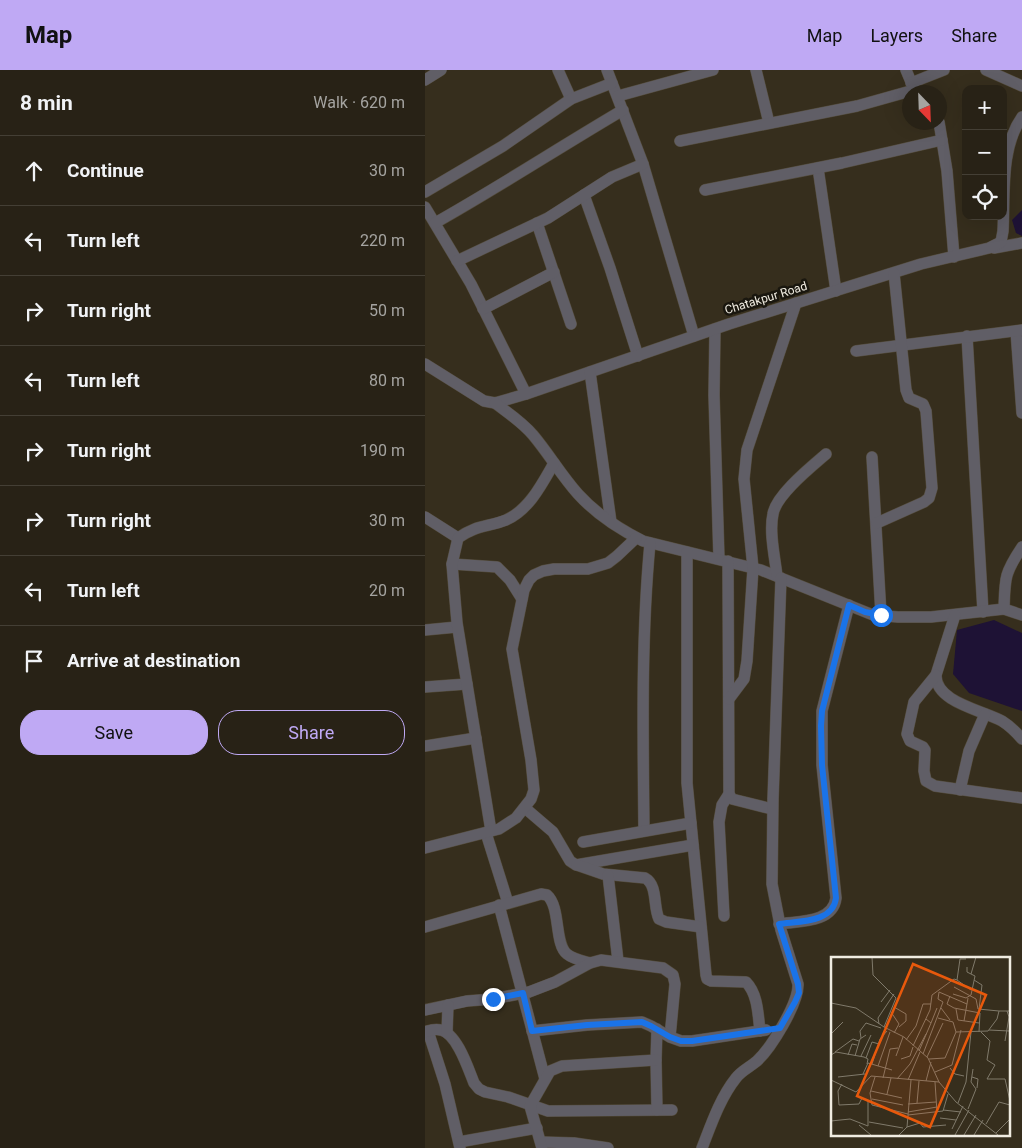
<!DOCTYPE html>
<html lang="en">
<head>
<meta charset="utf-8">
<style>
  :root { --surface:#282216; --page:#302a1f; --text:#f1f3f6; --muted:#a5a4a1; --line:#443f35; --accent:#bfa9f4 }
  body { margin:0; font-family:Roboto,sans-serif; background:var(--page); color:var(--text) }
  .controls { position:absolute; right:15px; top:15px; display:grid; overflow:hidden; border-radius:10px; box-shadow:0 5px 20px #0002 }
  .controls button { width:45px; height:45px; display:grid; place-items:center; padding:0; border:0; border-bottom:1px solid var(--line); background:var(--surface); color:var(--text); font:25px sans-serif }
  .compass { position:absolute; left:477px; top:15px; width:45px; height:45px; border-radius:50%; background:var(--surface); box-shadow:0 5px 20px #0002; rotate:157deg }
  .stop { position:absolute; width:15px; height:15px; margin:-11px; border:4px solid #1a73e8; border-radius:50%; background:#fff }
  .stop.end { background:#1a73e8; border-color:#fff; box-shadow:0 1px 5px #0008 }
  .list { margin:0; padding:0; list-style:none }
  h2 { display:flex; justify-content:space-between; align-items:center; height:65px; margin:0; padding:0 20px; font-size:21px }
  h2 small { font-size:16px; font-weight:400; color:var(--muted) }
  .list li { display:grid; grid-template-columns:32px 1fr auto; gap:15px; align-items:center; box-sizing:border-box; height:70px; padding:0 20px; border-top:1px solid var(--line) }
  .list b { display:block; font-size:19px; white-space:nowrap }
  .list em { font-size:16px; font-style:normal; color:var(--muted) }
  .actions { display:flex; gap:10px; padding:15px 20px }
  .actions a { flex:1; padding:11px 0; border:1px solid var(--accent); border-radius:20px; text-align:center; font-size:18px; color:var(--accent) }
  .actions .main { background:var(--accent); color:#111 }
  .icon { flex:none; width:28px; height:28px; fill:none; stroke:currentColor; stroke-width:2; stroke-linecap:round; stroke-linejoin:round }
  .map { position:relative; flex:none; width:597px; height:1078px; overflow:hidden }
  header { display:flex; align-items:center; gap:30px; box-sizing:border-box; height:70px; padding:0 25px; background:var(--accent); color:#111 }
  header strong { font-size:24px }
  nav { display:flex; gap:28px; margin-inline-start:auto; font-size:18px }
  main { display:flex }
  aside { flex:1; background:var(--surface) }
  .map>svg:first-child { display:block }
</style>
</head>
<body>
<header>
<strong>Map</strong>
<nav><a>Map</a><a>Layers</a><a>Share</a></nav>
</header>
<main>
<aside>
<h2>8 min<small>Walk · 620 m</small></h2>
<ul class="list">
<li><svg class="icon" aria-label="ahead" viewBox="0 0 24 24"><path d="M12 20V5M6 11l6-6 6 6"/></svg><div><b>Continue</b></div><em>30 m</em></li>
<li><svg class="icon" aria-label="left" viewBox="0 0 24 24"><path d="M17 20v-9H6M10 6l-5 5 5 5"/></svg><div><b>Turn left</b></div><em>220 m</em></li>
<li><svg class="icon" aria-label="right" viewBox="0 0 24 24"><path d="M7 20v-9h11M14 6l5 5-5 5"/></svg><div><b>Turn right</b></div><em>50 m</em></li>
<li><svg class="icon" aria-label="left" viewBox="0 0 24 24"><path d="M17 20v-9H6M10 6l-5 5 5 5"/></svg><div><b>Turn left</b></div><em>80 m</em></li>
<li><svg class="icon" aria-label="right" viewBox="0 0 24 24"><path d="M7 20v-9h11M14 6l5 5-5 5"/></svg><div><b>Turn right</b></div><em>190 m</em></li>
<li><svg class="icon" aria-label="right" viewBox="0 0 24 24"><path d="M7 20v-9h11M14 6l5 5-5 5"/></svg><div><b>Turn right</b></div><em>30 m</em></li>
<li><svg class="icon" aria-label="left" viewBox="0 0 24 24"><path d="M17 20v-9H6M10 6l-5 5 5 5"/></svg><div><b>Turn left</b></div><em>20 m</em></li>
<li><svg class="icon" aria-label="arrive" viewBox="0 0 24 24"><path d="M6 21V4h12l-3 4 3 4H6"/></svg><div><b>Arrive at destination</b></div></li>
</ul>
<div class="actions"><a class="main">Save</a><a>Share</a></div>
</aside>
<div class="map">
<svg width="597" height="1078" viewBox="0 0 597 1078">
  <rect width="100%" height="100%" fill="#362e1d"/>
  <!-- water -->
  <g fill="#1e1235">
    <path d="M597 140V166L591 163 587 150Z"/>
    <path d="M569 550 597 563V641L544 623 528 604 532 560Z"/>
  </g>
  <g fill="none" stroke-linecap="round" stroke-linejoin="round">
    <!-- minor casing -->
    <g stroke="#544c3c" stroke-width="12">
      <g id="minor">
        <path d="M133 0 146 29"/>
        <path d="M182 0 218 94 269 266"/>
        <path d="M331 0 344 53"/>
        <path d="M481 0 489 19"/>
        <path d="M561 0 597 16"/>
        <path d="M0 10 16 0"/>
        <path d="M486 13 519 0"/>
        <path d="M193 26 288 0"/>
        <path d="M514 52 522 101 529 187"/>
        <path d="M255 71 432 36 489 20"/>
        <path d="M393 98 411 221"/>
        <path d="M280 120 417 93 517 70"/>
        <path d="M0 122 78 76 146 29 187 13"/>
        <path d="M159 125 185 198 213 286"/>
        <path d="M0 137 46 214 101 324"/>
        <path d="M10 153C74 117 135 77 198 40"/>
        <path d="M112 153 146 254"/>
        <path d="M569 178 597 173"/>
        <path d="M32 191 123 148 187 107 218 94"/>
        <path d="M58 239 129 202"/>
        <path d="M290 259 289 325 294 489"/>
        <path d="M591 261 597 343"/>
        <path d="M542 266 558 542"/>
        <path d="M431 281 597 260"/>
        <path d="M0 294 59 331 70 333 101 324 304 254 496 194 564 178 576 172 578 161C580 124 575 78 597 47"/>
        <path d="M165 302 186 452"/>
        <path d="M70 333C83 343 97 352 108 365 124 384 136 405 153 424 171 444 194 459 218 471L336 500 448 545 473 547H506L579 539 597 545"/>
        <path d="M447 387 456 545"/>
        <path d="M0 447 33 468"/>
        <path d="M452 453 499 432 504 428 507 418 501 341 498 334 484 328 481 320 469 203"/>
        <path d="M262 482V713L281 905 282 909 286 911 321 912C333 924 333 945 335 961"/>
        <path d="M303 491 304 724 307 729 347 739"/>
        <path d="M27 494 72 497 85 510 97 529"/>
        <path d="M352 506C350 488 344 462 348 444 351 425 386 397 401 384"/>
        <path d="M579 539C580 508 579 504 597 477"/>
        <path d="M530 545 511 605C510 632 557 640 577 651 585 656 591 662 597 669"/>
        <path d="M0 560 32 557"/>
        <path d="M511 605 489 632 482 664 485 671 498 677 500 680 499 701 501 711 510 716 597 728"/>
        <path d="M0 617 42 614"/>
        <path d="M304 629 319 609 322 591 328 498 319 409 322 380 371 233"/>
        <path d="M0 676 51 668"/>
        <path d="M535 720 544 681 560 644"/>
        <path d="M100 738 128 762 145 791 151 795 268 775"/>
        <path d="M66 761 32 553 27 494 33 468C51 455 63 457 81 450 104 440 117 414 129 393"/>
        <path d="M219 761C218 665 216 569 225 473"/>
        <path d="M61 763 83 833"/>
        <path d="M158 772 266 753"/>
        <path d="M0 778 74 759 91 748 106 729 109 720 106 690 87 579 99 520 104 510 109 505 118 501 129 499H163L183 493 192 486 211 468"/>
        <path d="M152 795 178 804 220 808C233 815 228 837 234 849L241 852 276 857"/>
        <path d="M183 805 193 891"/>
        <path d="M74 835 120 1009"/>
        <path d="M299 846 294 752 297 735 304 724"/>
        <path d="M354 854C374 851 408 853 411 828L397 695V641L424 535"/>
        <path d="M0 857 116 824 122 825C136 837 129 874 142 884 148 889 158 891 165 893"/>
        <path d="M0 940 42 931 68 929 104 922 130 912 165 893 176 890 238 898 248 905 250 914 245 967"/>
        <path d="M3 961 20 1014 35 1078"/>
        <path d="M107 961 162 955 217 952 226 956 245 967 256 971H267L341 960"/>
        <path d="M0 962C5 960 11 959 16 960 32 964 43 998 49 1013L54 1019 60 1022 83 1027 123 1041 247 1040"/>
        <path d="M22 963 23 935"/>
        <path d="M232 1040 231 990 232 959"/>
        <path d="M34 1072 112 1058"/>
        <path d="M116 1072 149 1073 183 1078"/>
        <path d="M117 1078 105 1036 125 1001 137 996 231 990"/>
        <path d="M277 1078C286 1055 295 1028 311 1008 316 1001 325 997 332 991 346 978 374 933 373 914L356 860 347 814 348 729 356 508"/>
      </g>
    </g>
    <!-- minor -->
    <use href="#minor" stroke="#605e66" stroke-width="11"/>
  </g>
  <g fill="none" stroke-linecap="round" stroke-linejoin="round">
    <!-- route -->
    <path stroke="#1a73e8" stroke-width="6" d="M68 929 98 923 107 961 162 955 217 952 226 956 245 967 256 971H267L355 958 370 932 374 923 373 914 354 854C374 851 408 853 411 828L397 695 396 656 397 641 424 535 440 542 456 545"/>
  </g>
  <g text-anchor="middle" stroke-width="5" stroke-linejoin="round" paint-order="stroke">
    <!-- street labels -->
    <g font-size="12" fill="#f0ece1" stroke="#1a170f">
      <text transform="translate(341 228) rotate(-17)" y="4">Chatakpur Road</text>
    </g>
  </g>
  <!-- overview -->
  <g transform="translate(406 887)">
    <rect width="179" height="179" fill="#362e1d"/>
    <path fill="none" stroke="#807a6b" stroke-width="1" d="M41 0 42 18 65 41 53 70 73 80 97 101 108 125M140 17 145 0M126 23 140 33M143 23 151 28 148 52M123 30 145 42 147 52 168 54M108 35 136 47M122 37 135 41 140 38 144 19 136 15V10M119 39 116 47 123 51 149 56 148 75M50 45 59 33M0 46 25 51 53 70M63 50 75 57V64L68 70M110 51 119 63M125 52 127 63 148 66M60 55 68 67 63 76M107 61 122 65 125 75M133 64 137 41M100 66 106 51M48 67 47 61 63 37M158 73 178 74M150 75 159 84 156 103 164 108 156 122H174L179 144M0 77 12 65M30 81 29 74 35 66 50 71M75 83 85 69 92 47H100M174 84 178 60 176 54M82 89 99 53 101 38 123 22 126 23 129 2H135M88 94 100 66 95 62M4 95 22 82 28 84M92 97 112 45 107 42 108 35M0 98 5 95 33 100 37 102 36 107M17 98 21 87 26 88M24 99 29 82 35 78M30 99 40 78M65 99 72 80M96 100 112 66M35 101 41 85 48 87M70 102 79 99 82 90M98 102 114 101 125 75 157 74 166 62 168 54H179M41 107 49 82 56 74M47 109 59 75M119 111 124 117 133 119M104 115 121 108 130 73M32 117 37 106 61 113M7 120 34 117M44 120 39 136 41 148 77 157M141 120 147 122 146 131M52 121 59 92 67 91M66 122 79 107 95 77M0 123 25 135 40 119 108 125 125 145 167 178M77 123 89 95M95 124 100 105M104 125 106 155M11 127 7 134 8 148 28 147 31 141M40 134 71 141M56 137 60 121M41 142 72 148M86 146 88 124M127 146 135 125 140 75M77 147 105 145M137 152 145 132 140 125 142 112M112 153 130 155M77 155 106 150M77 158 112 154 117 137M109 161 125 163M0 164 19 162 37 169V143M38 165 72 171M155 167 168 145 179 148M28 168 40 178M76 170 89 166 92 170 115 168M121 172 132 149M165 176 179 162M68 178 76 170 80 123M124 178 138 153M133 178 145 158M143 178 152 163"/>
    <path fill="#e8590c" fill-opacity="0.15" stroke="#e8590c" stroke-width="2.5" d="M82 7 155 38 99 170 26 139Z"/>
    <rect width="179" height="179" fill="none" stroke="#f0ece1" stroke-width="2.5"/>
  </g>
</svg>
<div class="controls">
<button>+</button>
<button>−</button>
<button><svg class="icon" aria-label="locate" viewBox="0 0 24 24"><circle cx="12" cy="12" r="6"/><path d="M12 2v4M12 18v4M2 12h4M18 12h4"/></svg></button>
</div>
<svg class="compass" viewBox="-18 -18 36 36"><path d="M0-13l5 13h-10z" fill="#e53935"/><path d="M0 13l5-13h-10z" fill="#a5a4a1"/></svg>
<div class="stop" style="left:456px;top:545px"></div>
<div class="stop end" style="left:68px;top:929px"></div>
</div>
</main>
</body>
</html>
